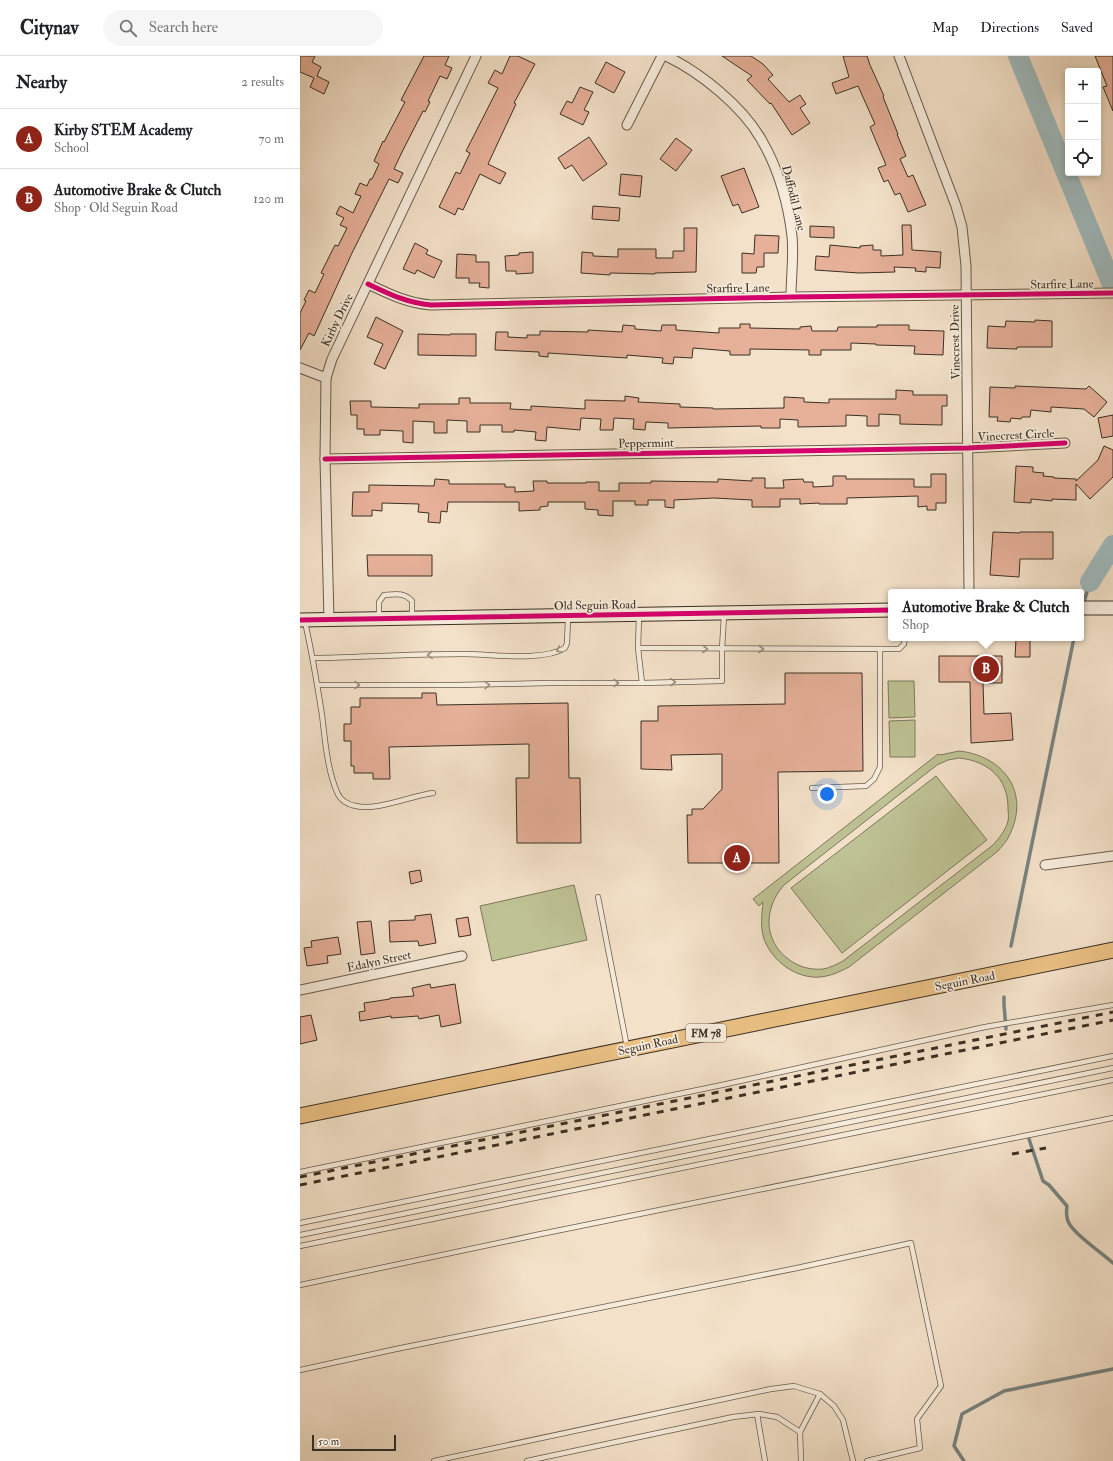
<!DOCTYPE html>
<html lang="en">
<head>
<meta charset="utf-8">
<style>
  :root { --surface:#fff; --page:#f6f6f6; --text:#202124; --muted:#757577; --line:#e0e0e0; --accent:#8f2418 }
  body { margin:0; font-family:"IM FELL Double Pica",serif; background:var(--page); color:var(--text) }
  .controls { position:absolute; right:12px; top:12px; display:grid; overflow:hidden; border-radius:4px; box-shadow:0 2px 6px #0003 }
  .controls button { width:36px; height:36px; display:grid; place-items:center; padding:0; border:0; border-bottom:1px solid var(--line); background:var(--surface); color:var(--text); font:20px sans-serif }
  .scale { position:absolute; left:12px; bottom:10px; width:84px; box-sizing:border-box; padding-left:4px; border:2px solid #3b3024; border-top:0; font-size:11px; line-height:14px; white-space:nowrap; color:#3b3024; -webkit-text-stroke:3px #f7ecdc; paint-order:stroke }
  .you { position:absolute; left:527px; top:738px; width:14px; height:14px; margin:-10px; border:3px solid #fff; border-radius:50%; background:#1a73e8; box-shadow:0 0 0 6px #1a73e833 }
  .badge { display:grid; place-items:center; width:26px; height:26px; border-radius:50%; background:var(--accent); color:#fff; font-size:13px; font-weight:700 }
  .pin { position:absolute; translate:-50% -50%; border:2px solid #fff; box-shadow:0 1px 4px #0006 }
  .popup { position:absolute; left:588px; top:533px; width:196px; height:52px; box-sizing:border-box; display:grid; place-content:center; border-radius:4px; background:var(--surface); filter:drop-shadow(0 1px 3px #0005); font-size:13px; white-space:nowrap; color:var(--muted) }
  .popup b { font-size:15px; color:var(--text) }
  .popup::after { content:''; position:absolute; left:50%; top:100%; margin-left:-8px; border:8px solid transparent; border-top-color:var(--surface) }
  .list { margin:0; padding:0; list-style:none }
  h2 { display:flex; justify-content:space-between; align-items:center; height:52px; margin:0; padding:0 16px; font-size:17px }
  h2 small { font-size:13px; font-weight:400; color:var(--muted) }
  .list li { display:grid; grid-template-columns:26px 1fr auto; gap:12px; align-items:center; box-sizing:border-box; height:60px; padding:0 16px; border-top:1px solid var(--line) }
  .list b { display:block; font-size:15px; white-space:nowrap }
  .list p { margin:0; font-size:13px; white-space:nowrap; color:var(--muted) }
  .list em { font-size:13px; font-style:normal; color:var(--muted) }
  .icon { flex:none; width:22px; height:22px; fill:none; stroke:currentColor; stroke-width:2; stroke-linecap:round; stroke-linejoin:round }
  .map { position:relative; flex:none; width:813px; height:1405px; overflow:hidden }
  header { display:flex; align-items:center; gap:24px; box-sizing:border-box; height:56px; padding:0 20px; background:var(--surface); border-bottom:1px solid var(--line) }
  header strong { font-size:19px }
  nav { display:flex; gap:22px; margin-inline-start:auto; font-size:14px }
  .search { width:280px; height:36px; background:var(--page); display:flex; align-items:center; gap:10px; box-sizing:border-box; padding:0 14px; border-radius:22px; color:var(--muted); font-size:15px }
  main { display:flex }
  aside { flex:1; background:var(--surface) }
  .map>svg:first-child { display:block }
</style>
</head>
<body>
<header>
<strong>Citynav</strong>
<div class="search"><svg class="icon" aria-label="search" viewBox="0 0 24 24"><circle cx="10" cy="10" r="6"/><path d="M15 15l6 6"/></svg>Search here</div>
<nav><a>Map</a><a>Directions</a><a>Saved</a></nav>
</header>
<main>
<aside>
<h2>Nearby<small>2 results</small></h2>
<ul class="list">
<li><span class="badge">A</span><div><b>Kirby STEM Academy</b><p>School</p></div><em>70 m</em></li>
<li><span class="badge">B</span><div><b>Automotive Brake &amp; Clutch</b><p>Shop · Old Seguin Road</p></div><em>120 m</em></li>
</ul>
</aside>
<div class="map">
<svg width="813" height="1405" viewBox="0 0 813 1405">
  <rect width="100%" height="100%" fill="#f3e1c9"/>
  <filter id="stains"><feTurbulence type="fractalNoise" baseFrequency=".005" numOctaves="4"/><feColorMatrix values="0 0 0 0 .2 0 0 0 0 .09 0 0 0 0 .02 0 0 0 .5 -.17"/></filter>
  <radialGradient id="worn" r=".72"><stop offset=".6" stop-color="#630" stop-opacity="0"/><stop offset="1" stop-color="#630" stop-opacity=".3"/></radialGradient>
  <!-- green -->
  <g fill="#bec294" stroke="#7c795c" fill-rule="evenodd">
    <path d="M588 625H614L615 661 589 662Z"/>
    <path d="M615 664V701H590L589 665Z"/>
    <path d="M659 695C704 700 731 737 709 780 707 785 702 790 698 795L549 911C539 916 531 920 520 921 496 923 472 905 464 883 460 871 462 858 463 846L459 850 453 843 638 698 640 699ZM659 702C688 705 708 722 708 752 708 756 709 761 708 765 706 774 699 782 693 789L543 905C537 908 530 912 523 913 514 914 504 912 496 908 464 891 461 855 484 829L637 709 648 704Z"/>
    <path d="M636 720 687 784 542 897 491 832Z"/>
    <path d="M274 829 287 884 192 905 180 850Z"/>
  </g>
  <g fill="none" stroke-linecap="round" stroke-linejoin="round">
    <!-- stream -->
    <g stroke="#778381" stroke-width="3.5">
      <path d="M783 549 790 526"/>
      <path d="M711 890 774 582"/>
      <path d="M704 941V949L706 973"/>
      <path d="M729 1083 743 1125 749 1129 767 1150C766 1157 766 1163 770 1169 780 1183 800 1195 813 1207"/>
      <path d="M664 1405 654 1390 662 1358 704 1335 813 1313"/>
    </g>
    <!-- river -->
    <g stroke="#9fbbbf" stroke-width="20">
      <path d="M718 0 813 231"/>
      <path d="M790 526 813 489"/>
    </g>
  </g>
  <!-- building -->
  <g fill="#e6b099" stroke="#3b3024">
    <path d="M0 0H15L12 6 21 11 17 20 29 26 24 38 10 31 14 22 0 16Z"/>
    <path d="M124 0H149L145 9 152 12 147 23 140 20 128 45 130 46 125 56 123 55 103 94 94 113 103 117 98 127 89 123 52 197 14 280 9 277 0 294V257L6 245 4 244 9 234 15 237 24 218 21 217 35 189 38 190 47 172 40 169 44 162 36 158 40 150 53 157 61 140 55 138 60 127 67 130 70 123H72L79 108 74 105 83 85 84 86 105 46 101 44Z"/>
    <path d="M210 0H218L235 8 214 47 216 48 188 108 206 117 200 128 180 118 163 154 158 152 155 159 139 151 156 116 160 118 170 97 166 95 198 32 188 27 195 14 202 18Z"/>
    <path d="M422 0H451L463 8 473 19 468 23 489 46 500 39 506 48 500 52 510 67 492 79 471 47 470 48 447 24 452 20Z"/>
    <path d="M543 0H567L570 9 584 40 583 41 598 78H597L606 100 600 103 608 121 613 119 626 149 608 156 600 137 595 139 588 124 584 126 578 112 586 109 570 71 575 68 558 30 536 38 532 27 549 21Z"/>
    <path d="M795 0H813V55L803 31 807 30Z"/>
    <path d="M306 6 325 16 314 37 295 27Z"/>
    <path d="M280 31 293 36 284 54 289 56 283 69 260 58 267 45 272 47Z"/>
    <path d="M289 81 307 108 283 125 272 109 265 113 258 102Z"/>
    <path d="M376 82 392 94 376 115 360 103Z"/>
    <path d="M444 112 459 151 442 157 438 148 433 150 421 120Z"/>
    <path d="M321 118 342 120 340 141 319 139Z"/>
    <path d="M293 150 320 152 319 165 292 163Z"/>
    <path d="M602 169H611L612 194 641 196 640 212 626 211V216L615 215 616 212 594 211 595 216 559 217 515 214 516 200 529 201 530 189 560 192V190L573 189V194H581V200L603 199Z"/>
    <path d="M510 170 534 171V182L510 181Z"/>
    <path d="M384 172H397L396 216 355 217V218L310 217V219L281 217 282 196 293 197V200L318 201V193H356V202H373V195H384Z"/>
    <path d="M455 179 479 180 478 197H464V211H457L456 217H442V197L454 198Z"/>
    <path d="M115 187 128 194 126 198 142 205 134 222 117 214 115 218 103 213Z"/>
    <path d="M233 196V217L216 218V215H206L205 200 219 199V197Z"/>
    <path d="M157 198 176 199V206H189V232L179 231 180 227H169V222H156Z"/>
    <path d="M76 261 103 275 85 313 74 308 83 288 67 281Z"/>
    <path d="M735 264 752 265V291H717V293L687 292 688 270 705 271 706 265 735 266Z"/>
    <path d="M440 268H450V272L500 273V271L511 270 512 275H537L538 271H577V269H609V274L644 275 643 299 614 298 615 290 576 289V288L551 287V294H521V299H509V294L450 293V299H430V295L393 292 392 302 374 301 373 308 362 307 363 302 327 299V302L248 297V301L239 300V296L195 294 196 276H208V281L227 282V279H240V275L288 276V274L322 276 323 269 335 270V273L361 275 362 269H376V274L419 277V272H440Z"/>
    <path d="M118 278 150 279V278H176V300L118 299Z"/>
    <path d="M715 330 786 333 789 330 807 346 794 361 784 353 751 351V356L731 354 730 361H722L721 363 711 362 710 366 697 365 698 361H689L690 331 715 332Z"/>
    <path d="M596 334 613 335V339H647V350H642V369L600 368V359L579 358V370H567V360L546 359V370L498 371V364L480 363V372H461V370L368 372V367L346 366 345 374 333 373 334 363 314 362 313 374H300L301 363 281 362 280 374 247 371 246 385 235 384 236 376 214 374V376H202V369H180V376H167V365L147 364V377H134V366L113 365V387L103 386V375L80 374V379H64V373H57V359H51L50 345H71V351L119 352V348H159V342H170V347H211L210 353 231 354V350L285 353V344L325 345V340L339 342 338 346 380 348V351L413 352V353L484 352V341L504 342V346L529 347V343H596Z"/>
    <path d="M813 359V380L802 382 798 362Z"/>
    <path d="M804 390 813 394V421L790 443 776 428V444L752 443V445L731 443V447L714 446 716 410 733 411V416L744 417 743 420 754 421V422L776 423V425L798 404Z"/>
    <path d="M631 418H646V447H636V454H627V450L618 451V440L583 441 547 442V448H519V447L500 448V443H480V451H452V444L414 442 374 444V452L365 451V444H348V449H335V445H313V460L298 459V454L285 453V446H248V450L240 451V454L219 455V446H148L147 456 141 455 140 467 128 466 129 457 118 456 119 448 82 447V455L72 454V460H52L53 436H69V429L134 430 135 423 149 424V428H205V431H215V436L234 435 233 425H247V427H286V426H299V435H319V427H351V425L418 426V423L452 425V422H465V432H484L483 424 503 423 504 426H513V431L533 430V420H546V423H614V431H631Z"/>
    <path d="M693 476 720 477V476H753V503H720L719 521 690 519Z"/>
    <path d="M67 499H132V520H68Z"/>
    <path d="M716 583H730V601H715Z"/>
    <path d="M639 600H702V627H683L684 658 711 657 713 684 671 687 670 626H639Z"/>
    <path d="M485 617H562L563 715 478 716 479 807H388L387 759H392V753H403L422 733V698L371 699 372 714 341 713V665H358V650L485 648Z"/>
    <path d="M122 637H136L137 649 268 647 269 722H280L281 787H217L216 722H229V688L89 691 90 723H73V717H54V710H51V685H44V668H51V651H60V642H122Z"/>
    <path d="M120 814 122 825 111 828 109 816Z"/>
    <path d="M131 858 136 887 119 890 118 885 90 886 89 865 115 864V860Z"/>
    <path d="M168 861 171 879 159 881 156 863Z"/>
    <path d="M71 865 75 897 61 899 57 866Z"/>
    <path d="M38 881 41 898 27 900 28 907 7 910 4 892 12 891 11 885Z"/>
    <path d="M130 928 131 932 155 928 161 967 141 971 139 959 119 963 118 960 91 962V960L60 965 59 956 65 955 64 947 90 943V942L114 940 112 932Z"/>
    <path d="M11 959 17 984 0 988V961Z"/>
  </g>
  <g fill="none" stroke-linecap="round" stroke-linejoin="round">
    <!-- lane casing -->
    <g stroke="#695c4d" stroke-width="6">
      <g id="lane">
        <path d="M339 560 338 592 342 627 422 625V593L424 559"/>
        <path d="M79 561V546L84 539C95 538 104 536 112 545V561"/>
        <path d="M5 566C12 597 17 627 22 659 25 683 27 713 37 736 40 744 48 749 56 750 77 755 110 740 133 737"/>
        <path d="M338 592 599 593 604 588 605 582"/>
        <path d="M13 602C63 601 113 598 163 598 191 598 242 606 265 592L267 587 268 562"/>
        <path d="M18 629H158L250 627H342"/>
        <path d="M512 732 566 730 574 723 580 711V593"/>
        <path d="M298 841 327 991"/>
        <path d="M0 1116 422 1029 685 971 813 949"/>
        <path d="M0 1167 813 1000"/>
        <path d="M0 1179 813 1012"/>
        <path d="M0 1190 813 1024"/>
        <path d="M0 1229 236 1179 813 1062"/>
        <path d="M0 1314 96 1293 497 1212 611 1187 641 1330 617 1363 620 1392 567 1405"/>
        <path d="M457 1358 465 1405"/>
        <path d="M134 1405 471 1333 494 1330 520 1338 534 1350 543 1364 553 1405"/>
        <path d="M227 1405 433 1361 459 1358 477 1361 500 1376"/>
        <path d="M501 1405 500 1376 520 1338"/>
      </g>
    </g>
    <!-- street casing -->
    <g stroke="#695c4d" stroke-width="11">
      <g id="street">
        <path d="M366 0C400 16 442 50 461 83 478 112 488 147 492 180 494 200 491 221 491 241"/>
        <path d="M599 0 656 150 662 171 666 210 669 536"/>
        <path d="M327 69 362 0"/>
        <path d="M68 228C89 238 107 247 131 249L491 241 813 237"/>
        <path d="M0 312 26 322"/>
        <path d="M25 403 668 392 765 387"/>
        <path d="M29 564 25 403 26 322 32 303 176 0"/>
        <path d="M745 809 813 800"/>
        <path d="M0 934 162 900"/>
      </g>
    </g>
    <!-- secondary casing -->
    <g stroke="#3b3024" stroke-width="15">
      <g id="secondary">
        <path d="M781 552H813"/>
        <path d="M0 564 591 554"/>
      </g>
    </g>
    <!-- primary casing -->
    <g stroke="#3b3024" stroke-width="17">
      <path id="primary" d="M0 1060 813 894"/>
    </g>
    <!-- lane -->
    <use href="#lane" stroke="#f7ecdc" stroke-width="4.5"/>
    <!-- street -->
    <use href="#street" stroke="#f7ecdc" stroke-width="9"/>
    <!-- secondary -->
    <use href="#secondary" stroke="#f7ecdc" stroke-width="13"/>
    <!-- primary -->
    <use href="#primary" stroke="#eac084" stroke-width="15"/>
    <!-- rail -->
    <g stroke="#3b3024" stroke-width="3" stroke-dasharray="7 7" stroke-linecap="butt">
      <path d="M712 1098 746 1092"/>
      <path d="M0 1121 813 956"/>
      <path d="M0 1129 813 964"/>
    </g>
    <!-- cycleway casing -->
    <g stroke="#f7ecdc" stroke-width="8">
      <g id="cycleway">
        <path d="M68 228C89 238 107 247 131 249L491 241 813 237"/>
        <path d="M25 403 668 392 765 387"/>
        <path d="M0 564 591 554"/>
      </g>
    </g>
    <!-- cycleway -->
    <use href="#cycleway" stroke="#d6006c" stroke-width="5"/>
  </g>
  <!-- one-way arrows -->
  <defs><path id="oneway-chevron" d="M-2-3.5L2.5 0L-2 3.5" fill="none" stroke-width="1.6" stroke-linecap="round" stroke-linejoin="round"/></defs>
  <g stroke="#998e80">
    <use href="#oneway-chevron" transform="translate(405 593)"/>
    <use href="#oneway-chevron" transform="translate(461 593)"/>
    <use href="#oneway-chevron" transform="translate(259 594) rotate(155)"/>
    <use href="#oneway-chevron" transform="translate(130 599) rotate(178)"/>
    <use href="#oneway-chevron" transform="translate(373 626) rotate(-2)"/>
    <use href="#oneway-chevron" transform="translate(316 627)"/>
    <use href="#oneway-chevron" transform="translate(57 629)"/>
    <use href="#oneway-chevron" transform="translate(187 629) rotate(-1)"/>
  </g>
  <g text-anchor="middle" stroke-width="3.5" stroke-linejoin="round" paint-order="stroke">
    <!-- shield labels -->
    <rect fill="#f7ecdc" stroke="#73685b" stroke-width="1" x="386" y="968" width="40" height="18" rx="3"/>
    <g font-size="11" font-weight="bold" fill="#3b3024">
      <text x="406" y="981">FM 78</text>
    </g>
    <!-- street labels -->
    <g font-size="12" fill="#3b3024" stroke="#f7ecdc">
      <text transform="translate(494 142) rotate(76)" y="4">Daffodil Lane</text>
      <text transform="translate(762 228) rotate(-1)" y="4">Starfire Lane</text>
      <text transform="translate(438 232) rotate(-1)" y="4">Starfire Lane</text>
      <text transform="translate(37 264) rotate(-64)" y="4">Kirby Drive</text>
      <text transform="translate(655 286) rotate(-91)" y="4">Vinecrest Drive</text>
      <text transform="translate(716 379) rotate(-3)" y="4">Vinecrest Circle</text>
      <text transform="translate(346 387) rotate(-1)" y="4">Peppermint</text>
      <text transform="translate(295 549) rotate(-1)" y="4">Old Seguin Road</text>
      <text transform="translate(79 905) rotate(-12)" y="4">Edalyn Street</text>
      <text transform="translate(665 925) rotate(-11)" y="4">Seguin Road</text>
      <text transform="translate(348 989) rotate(-12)" y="4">Seguin Road</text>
    </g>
  </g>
  <rect width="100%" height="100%" filter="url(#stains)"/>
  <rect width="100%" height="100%" fill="url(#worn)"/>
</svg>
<div class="controls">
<button>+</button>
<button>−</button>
<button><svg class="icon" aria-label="locate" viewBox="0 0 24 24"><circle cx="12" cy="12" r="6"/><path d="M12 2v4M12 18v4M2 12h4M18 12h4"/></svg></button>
</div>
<div class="scale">50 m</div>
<div class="you"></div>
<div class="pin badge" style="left:437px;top:802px">A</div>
<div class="pin badge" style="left:686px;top:613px">B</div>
<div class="popup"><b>Automotive Brake &amp; Clutch</b>Shop</div>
</div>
</main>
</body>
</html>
